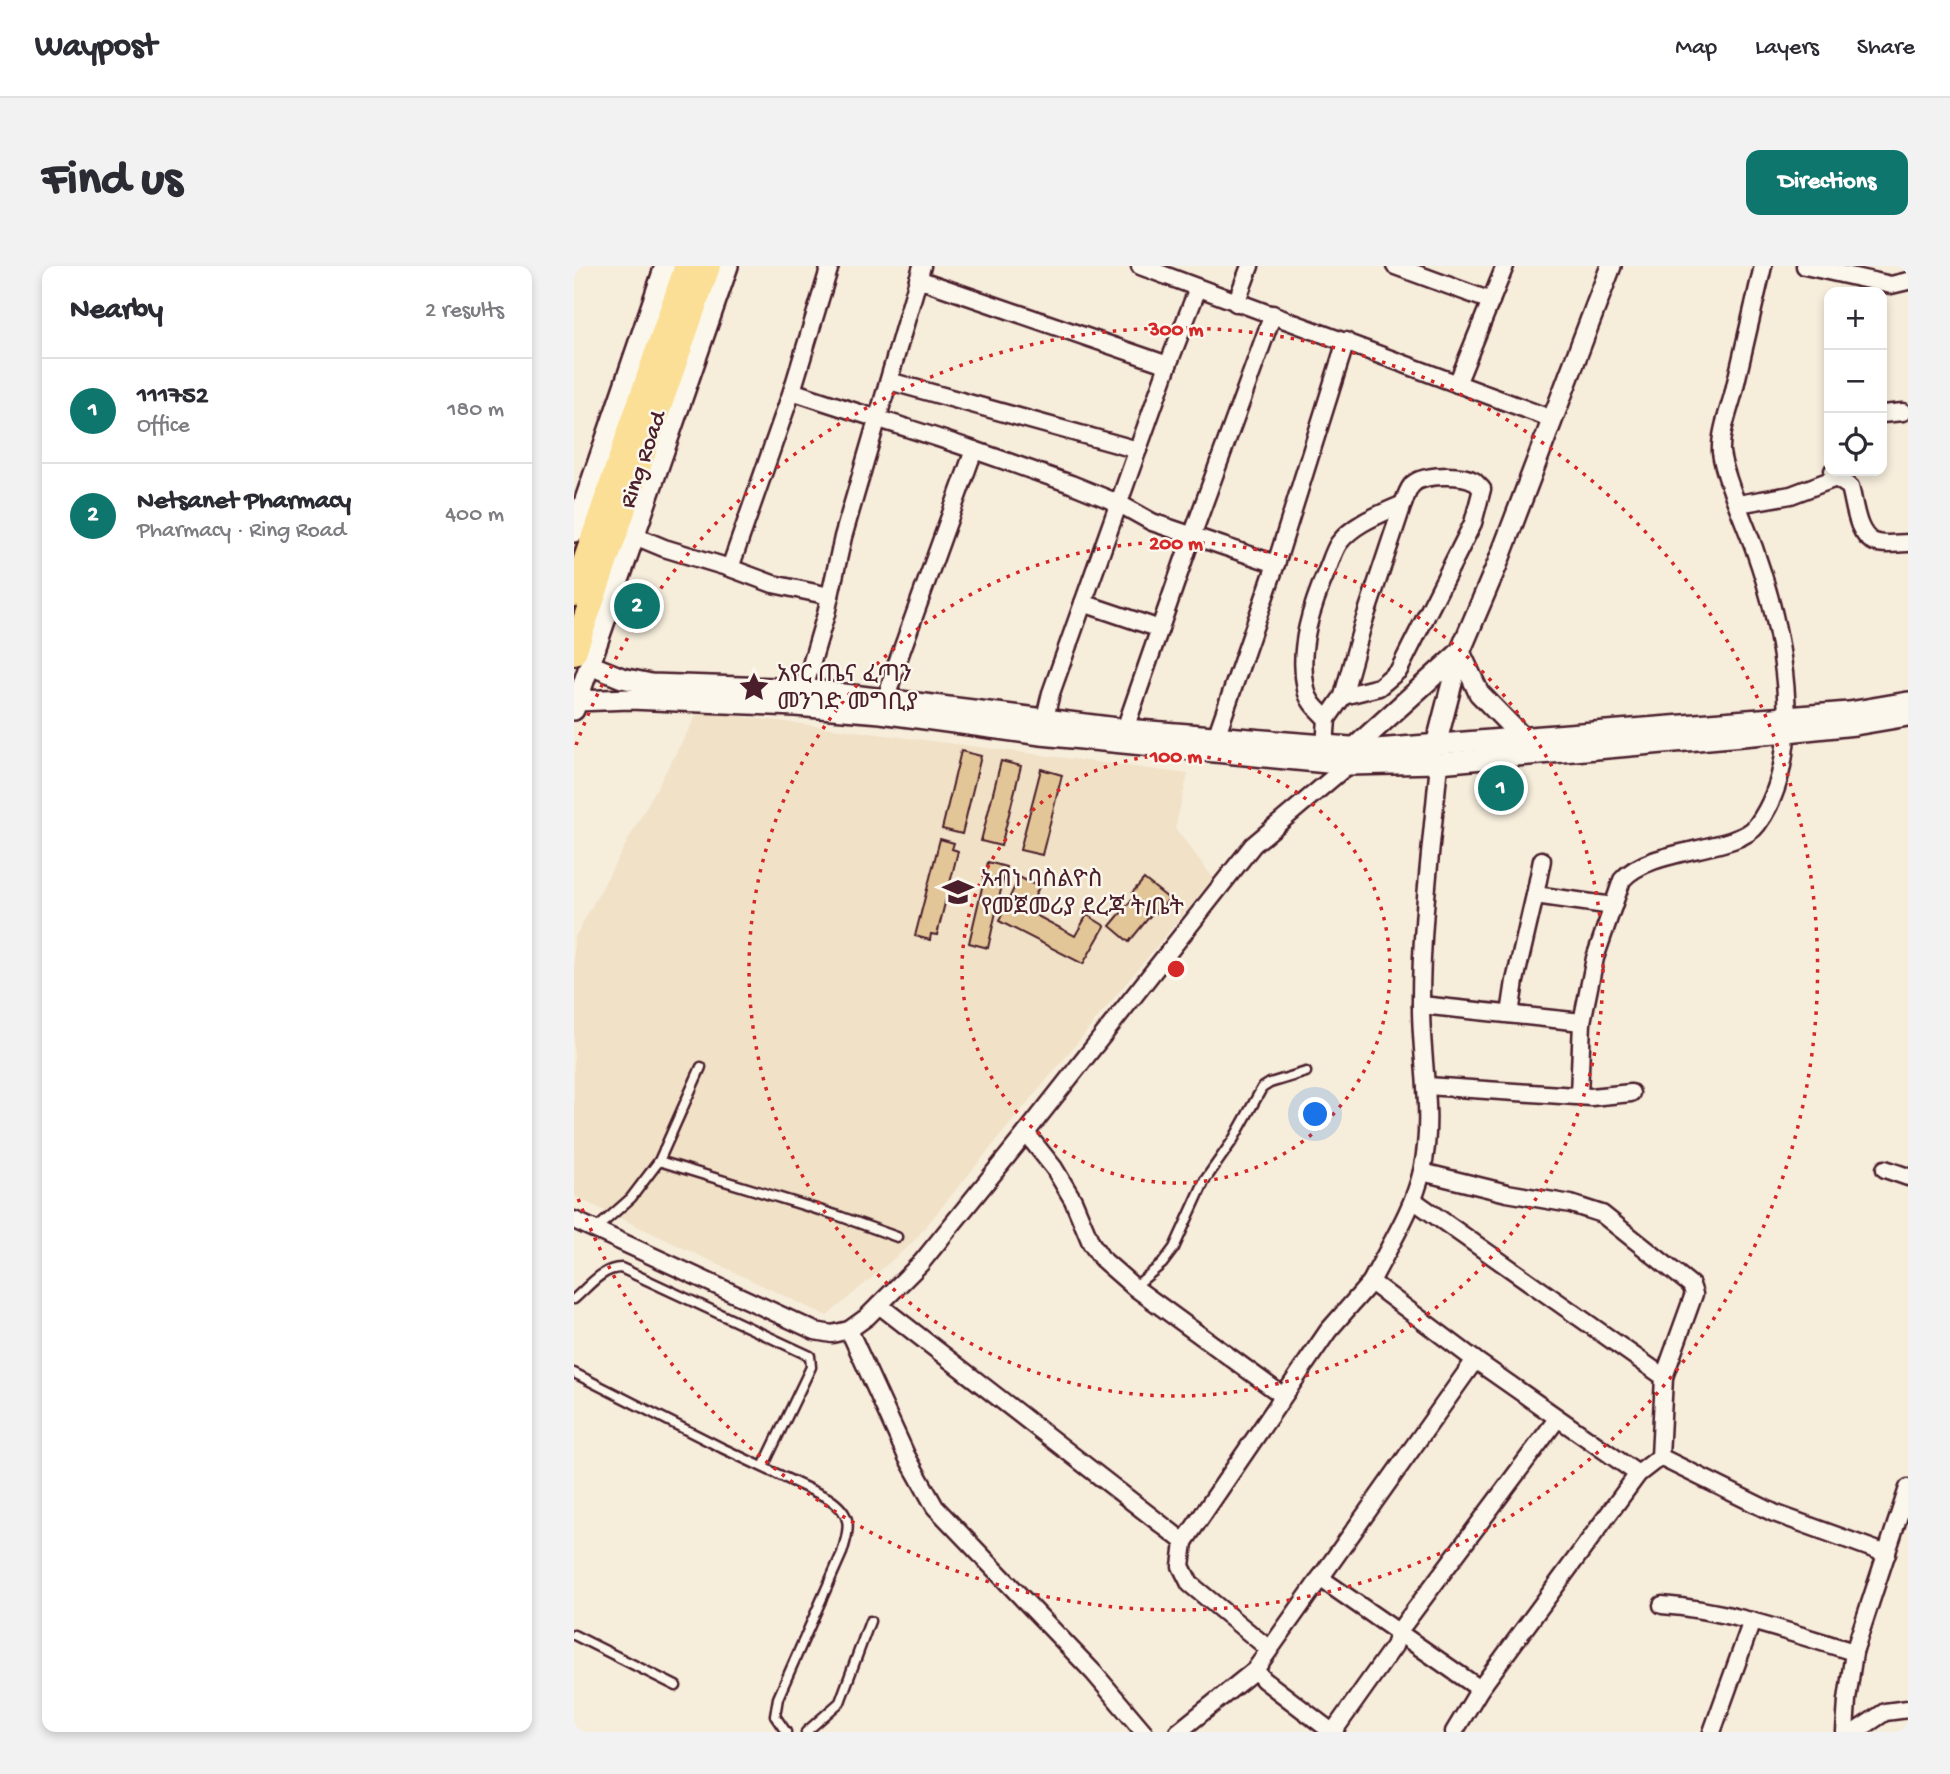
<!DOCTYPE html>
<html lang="en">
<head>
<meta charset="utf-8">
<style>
  :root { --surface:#fff; --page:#f2f2f3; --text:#2b2b33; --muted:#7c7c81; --line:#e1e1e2; --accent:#0f766e }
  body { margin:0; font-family:"Gochi Hand","Noto Sans Ethiopic",sans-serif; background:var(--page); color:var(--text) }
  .controls { position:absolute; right:21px; top:21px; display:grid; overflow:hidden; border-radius:14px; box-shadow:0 4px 10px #0003 }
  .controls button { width:63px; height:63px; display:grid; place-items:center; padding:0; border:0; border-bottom:2px solid var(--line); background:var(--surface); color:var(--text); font:35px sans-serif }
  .you { position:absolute; left:742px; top:849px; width:24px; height:24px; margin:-18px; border:5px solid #fff; border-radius:50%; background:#1a73e8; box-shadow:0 0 0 10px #1a73e833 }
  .badge { display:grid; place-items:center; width:46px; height:46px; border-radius:50%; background:var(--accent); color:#fff; font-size:23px; font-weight:700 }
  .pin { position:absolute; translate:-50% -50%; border:4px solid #fff; box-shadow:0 2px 7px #0006 }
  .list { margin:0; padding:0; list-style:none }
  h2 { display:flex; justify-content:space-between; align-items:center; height:91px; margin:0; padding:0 28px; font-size:30px }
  h2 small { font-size:23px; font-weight:400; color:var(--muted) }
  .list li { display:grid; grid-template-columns:46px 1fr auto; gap:21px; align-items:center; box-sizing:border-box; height:105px; padding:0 28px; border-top:2px solid var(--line) }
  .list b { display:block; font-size:26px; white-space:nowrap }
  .list p { margin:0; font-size:23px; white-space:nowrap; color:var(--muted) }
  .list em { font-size:23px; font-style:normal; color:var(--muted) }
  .icon { flex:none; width:38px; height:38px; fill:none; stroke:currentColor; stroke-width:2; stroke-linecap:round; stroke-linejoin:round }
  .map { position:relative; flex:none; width:1334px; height:1466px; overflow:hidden; border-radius:14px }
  header { display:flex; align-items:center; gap:42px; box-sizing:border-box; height:98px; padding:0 35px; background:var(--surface); border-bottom:2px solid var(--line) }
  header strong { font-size:33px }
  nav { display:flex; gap:38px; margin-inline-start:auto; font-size:24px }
  .intro { display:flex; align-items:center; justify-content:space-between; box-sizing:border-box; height:168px; padding:0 42px }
  h1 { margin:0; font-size:49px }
  .button { padding:18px 32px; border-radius:14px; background:var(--accent); color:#fff; font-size:24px; font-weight:700 }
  main { display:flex; gap:42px; padding:0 42px }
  aside { flex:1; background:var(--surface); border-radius:14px; box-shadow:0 4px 10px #0003 }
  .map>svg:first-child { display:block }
</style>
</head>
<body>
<header>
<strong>Waypost</strong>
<nav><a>Map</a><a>Layers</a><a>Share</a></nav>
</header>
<div class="intro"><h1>Find us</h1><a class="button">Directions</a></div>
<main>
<aside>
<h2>Nearby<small>2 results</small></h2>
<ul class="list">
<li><span class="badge">1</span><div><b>111752</b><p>Office</p></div><em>180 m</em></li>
<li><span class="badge">2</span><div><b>Netsanet Pharmacy</b><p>Pharmacy · Ring Road</p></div><em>400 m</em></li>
</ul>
</aside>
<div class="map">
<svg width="1334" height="1466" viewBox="0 0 1334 1466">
  <rect width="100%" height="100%" fill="#f6eddb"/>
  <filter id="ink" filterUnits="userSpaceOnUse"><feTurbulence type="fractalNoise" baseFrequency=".0143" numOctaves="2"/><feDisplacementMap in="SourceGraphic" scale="14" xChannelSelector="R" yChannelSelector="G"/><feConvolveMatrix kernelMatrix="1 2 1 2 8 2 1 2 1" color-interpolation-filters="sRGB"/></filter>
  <g filter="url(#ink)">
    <!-- built -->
    <path fill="#f0e1c7" d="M125 445 614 508 601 562 639 612 338 977 253 1050 0 930V673Z"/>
    <!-- building -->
    <g fill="#e3c697" stroke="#4a1f2b" stroke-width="2">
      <path d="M387 485 407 490 388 568 368 563Z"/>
      <path d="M427 495 447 500 427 580 407 575Z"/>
      <path d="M467 503 488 509 468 589 446 584Z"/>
      <path d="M366 573 380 577 378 583 384 585 363 669 357 668 356 674 341 670Z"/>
      <path d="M414 596 432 601 414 682 395 677Z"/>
      <path d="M445 611 465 621 454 645 501 670 513 649 531 660 509 698 425 655Z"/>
      <path d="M570 613 595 633 583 647 580 645 555 676 536 660 561 630 558 627Z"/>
    </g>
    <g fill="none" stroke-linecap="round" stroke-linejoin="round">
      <!-- service casing -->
      <g stroke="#4a1f2b" stroke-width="13">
        <g id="service">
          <path d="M85 895 265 950 323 971"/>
          <path d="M22 963 57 932 85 895 127 801"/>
          <path d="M560 1021 588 998 600 982 631 914 659 874 688 822 696 817 732 806"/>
          <path d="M0 1033C14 1021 28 1002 47 1002L236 1090 237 1101 189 1201"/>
          <path d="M0 1107 148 1182 254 1232C279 1248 276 1261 268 1287L204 1432 201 1450 212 1466"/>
          <path d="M0 1369 102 1420"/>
          <path d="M232 1466 266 1436 296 1355"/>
        </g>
      </g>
      <!-- minor casing -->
      <g stroke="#4a1f2b" stroke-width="21">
        <g id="minor">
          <path d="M566 0 978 153"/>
          <path d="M821 0 917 35"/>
          <path d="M1231 0 1317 19 1334 15"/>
          <path d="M344 13 594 99 624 22"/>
          <path d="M662 37 676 0"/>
          <path d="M315 115 564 184"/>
          <path d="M883 118 931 0"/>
          <path d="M218 125C279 146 340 163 400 184"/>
          <path d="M1308 148 1329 146"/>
          <path d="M1259 205 1262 212 1276 221C1281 238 1282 268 1300 276 1310 280 1324 277 1334 277"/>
          <path d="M1164 238 1217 229 1262 212"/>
          <path d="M61 270 90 282 156 302"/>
          <path d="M256 330 199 318 156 302 218 125 256 0"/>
          <path d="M509 337 586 363"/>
          <path d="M230 423 252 348 269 271 348 0"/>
          <path d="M312 433 322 400 400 184 497 218 544 237 578 256 702 298 772 75"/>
          <path d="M753 453C744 444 734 436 732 423 723 382 738 339 754 302 757 295 760 284 765 277 780 257 807 248 829 238"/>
          <path d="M551 463 618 270 699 48"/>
          <path d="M468 464 477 427 594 99"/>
          <path d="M642 471 702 298"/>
          <path d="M751 480 753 453 769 430 789 358 829 238C832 231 834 222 839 218 849 208 888 208 900 215 901 216 907 222 908 223L899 257 825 404 805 421 769 430"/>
          <path d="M865 497C858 576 847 655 847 735 846 792 861 849 848 905 839 944 815 980 797 1016L901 1094 1064 1208"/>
          <path d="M968 594 961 629 1039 640"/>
          <path d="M847 739 1008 756"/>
          <path d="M936 748 941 715 961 629"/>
          <path d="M853 820 1017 831 1057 827"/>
          <path d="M1005 829 1008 756 1021 692 1048 614C1076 581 1164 586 1183 559 1236 487 1207 358 1180 282 1171 257 1150 211 1147 186 1146 168 1154 147 1159 129 1169 86 1179 43 1189 0"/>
          <path d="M452 867 480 902 499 934 517 977 528 993 560 1021 708 1129"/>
          <path d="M1311 903 1334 911"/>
          <path d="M848 906 933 927 997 938 1028 948 1117 1019 1120 1028 1090 1111 1086 1191 1064 1208 906 1423 880 1466"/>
          <path d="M839 934 1090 1111"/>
          <path d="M0 954 241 1065 258 1068 275 1064 293 1051 347 997 452 867 679 579 774 499 777 491"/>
          <path d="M305 1039 610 1276 754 1065 797 1016"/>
          <path d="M275 1064 333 1191 361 1241 520 1407 570 1466"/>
          <path d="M1086 1191 1200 1247 1313 1288"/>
          <path d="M610 1276 607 1300 616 1318 695 1383"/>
          <path d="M746 1312 906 1423"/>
          <path d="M1088 1339C1154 1344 1217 1367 1280 1386"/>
          <path d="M681 1404 690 1414 758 1466"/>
          <path d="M604 1466 681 1404 901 1094"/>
          <path d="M759 1466 820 1380 825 1365 983 1153"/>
          <path d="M1138 1466 1178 1355"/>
          <path d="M1271 1466 1273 1434 1280 1386 1334 1222"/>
          <path d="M1281 1466 1311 1446 1334 1443"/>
        </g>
      </g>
      <!-- tertiary casing -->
      <g stroke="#4a1f2b" stroke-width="24">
        <g id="tertiary">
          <path d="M0 266 91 0"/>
          <path d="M16 399 48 412 77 418 230 423 551 463 802 483 1275 446 1334 436"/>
          <path d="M3 435 56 433 221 440 307 447 467 469 774 499 865 497 1213 466 1281 459 1334 450"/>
          <path d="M0 444 154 0"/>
          <path d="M862 479 886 386 923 299 1037 0"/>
          <path d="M779 483 886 386 905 427 949 472"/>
        </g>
      </g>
      <!-- trunk casing -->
      <g stroke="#4a1f2b" stroke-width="30">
        <g id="trunk">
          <path d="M0 328 113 0"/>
          <path d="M0 386 134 0"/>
        </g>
      </g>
      <!-- service -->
      <use href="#service" stroke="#fbf7ec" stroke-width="8"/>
      <!-- minor -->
      <use href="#minor" stroke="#fbf7ec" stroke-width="16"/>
      <!-- tertiary -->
      <use href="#tertiary" stroke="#fbf7ec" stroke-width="19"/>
      <!-- trunk -->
      <use href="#trunk" stroke="#fbdf96" stroke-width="24"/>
    </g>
  </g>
  <!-- distance rings -->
  <g fill="none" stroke="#d62828" stroke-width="3.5" stroke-dasharray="3.5 7">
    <circle cx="602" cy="703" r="214"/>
    <circle cx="602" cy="703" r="427"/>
    <path d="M2 479A641 641 0 1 1 2 927"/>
  </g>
  <!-- icons -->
  <defs>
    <g id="sight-bare" transform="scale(2.415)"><path d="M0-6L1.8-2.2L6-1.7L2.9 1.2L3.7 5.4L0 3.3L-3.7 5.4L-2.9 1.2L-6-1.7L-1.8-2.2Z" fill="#4a1f2b" stroke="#fbf7ec" stroke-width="2.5" paint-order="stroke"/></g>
    <g id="school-bare" transform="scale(2.415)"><path d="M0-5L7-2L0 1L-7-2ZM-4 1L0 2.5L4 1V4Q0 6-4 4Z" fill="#4a1f2b" stroke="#fbf7ec" stroke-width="2.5" paint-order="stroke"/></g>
  </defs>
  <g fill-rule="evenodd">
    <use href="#sight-bare" x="180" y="421"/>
    <use href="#school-bare" x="384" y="626"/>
  </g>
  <g text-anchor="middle" stroke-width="5" stroke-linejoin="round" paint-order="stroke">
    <!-- street labels -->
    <g font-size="24" fill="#4a1f2b" stroke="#fbf7ec">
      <text transform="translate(67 193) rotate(-71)" y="8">Ring Road</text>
    </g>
    <!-- poi labels -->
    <g font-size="24" fill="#4a1f2b" stroke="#fbf7ec" text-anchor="start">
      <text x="203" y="415">አየር ጤና ፈጣን<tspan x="203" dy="28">መንገድ መግቢያ</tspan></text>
      <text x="407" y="620">አብነ ባስልዮስ<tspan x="407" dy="28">የመጀመሪያ ደረጃ ት/ቤት</tspan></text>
    </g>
  </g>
  <circle cx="602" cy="703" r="10" fill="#d62828" stroke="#fbf7ec" stroke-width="3.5"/>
  <g font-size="21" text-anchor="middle" font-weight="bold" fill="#d62828" stroke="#fbf7ec" stroke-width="5" stroke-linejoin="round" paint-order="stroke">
    <text x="602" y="69">300 m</text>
    <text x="602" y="283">200 m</text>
    <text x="602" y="496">100 m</text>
  </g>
</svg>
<div class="controls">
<button>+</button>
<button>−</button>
<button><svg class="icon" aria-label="locate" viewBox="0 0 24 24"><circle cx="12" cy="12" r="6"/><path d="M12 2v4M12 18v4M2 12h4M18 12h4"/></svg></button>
</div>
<div class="you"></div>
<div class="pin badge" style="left:927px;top:522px">1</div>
<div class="pin badge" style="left:63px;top:340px">2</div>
</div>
</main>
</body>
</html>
